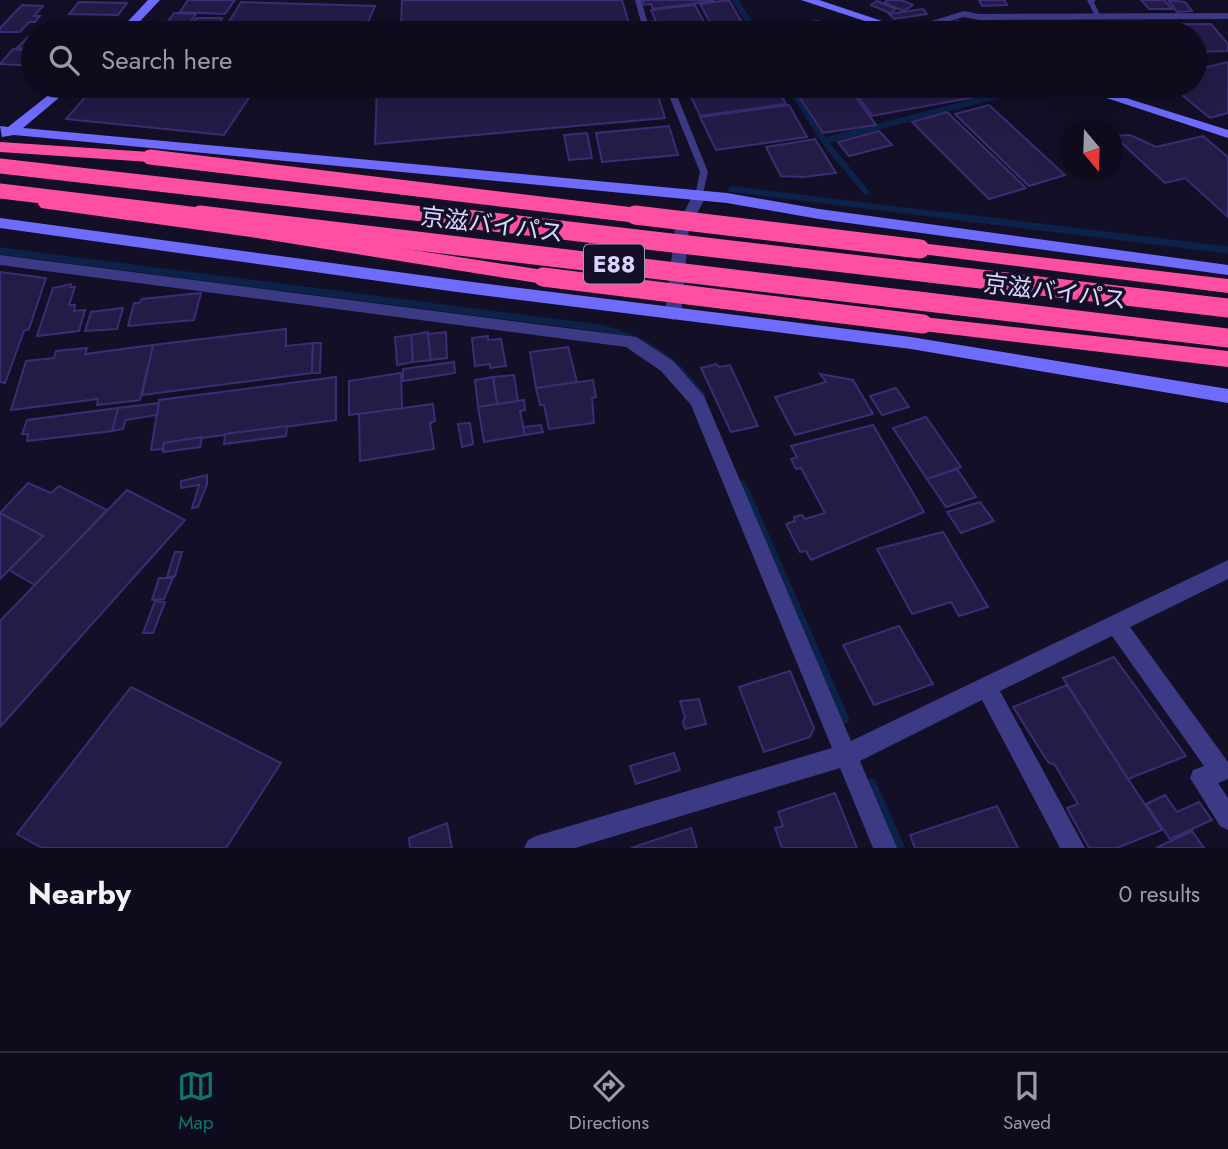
<!DOCTYPE html>
<html lang="en">
<head>
<meta charset="utf-8">
<style>
  :root { --surface:#0e0b1c; --page:#171425; --text:#f1f3f6; --muted:#9b9ba3; --line:#2e2b3b; --accent:#0f766e }
  body { margin:0; font-family:Jost,"Noto Sans JP",sans-serif; background:var(--page); color:var(--text) }
  .compass { position:absolute; left:1060px; top:119px; width:63px; height:63px; border-radius:50%; background:var(--surface); box-shadow:0 7px 28px #0002; rotate:161deg }
  .list { margin:0; padding:0; list-style:none }
  h2 { display:flex; justify-content:space-between; align-items:center; height:91px; margin:0; padding:0 28px; font-size:30px }
  h2 small { font-size:23px; font-weight:400; color:var(--muted) }
  .icon { flex:none; width:38px; height:38px; fill:none; stroke:currentColor; stroke-width:2; stroke-linecap:round; stroke-linejoin:round }
  .map { position:relative; flex:none; width:1228px; height:848px; overflow:hidden }
  .search { position:absolute; background:var(--surface); box-shadow:0 7px 28px #0002; left:21px; right:21px; top:21px; height:77px; display:flex; align-items:center; gap:18px; box-sizing:border-box; padding:0 24px; border-radius:38px; color:var(--muted); font-size:26px }
  .sheet { height:203px; background:var(--surface) }
  nav { display:flex; justify-content:space-around; align-items:center; box-sizing:border-box; height:98px; border-top:2px solid var(--line); background:var(--surface); font-size:19px; color:var(--muted) }
  nav a { display:grid; justify-items:center; gap:4px }
  nav .on { color:var(--accent) }
  .map>svg:first-child { display:block }
</style>
</head>
<body>
<div class="map">
<svg width="1228" height="848" viewBox="0 0 1228 848">
  <rect width="100%" height="100%" fill="#130f26"/>
  <g fill="none" stroke-linecap="round" stroke-linejoin="round">
    <!-- stream-far2 -->
    <g stroke="#0c2248" stroke-width="6">
      <path d="M735 0 756 33"/>
      <path d="M789 86 824 141 866 192"/>
      <path d="M824 141 1007 93"/>
      <path d="M731 189 957 217"/>
    </g>
    <!-- stream-far1 -->
    <g stroke="#0c2248" stroke-width="7">
      <path d="M943 215 1228 250"/>
      <path d="M0 251 600 328C645 339 675 359 702 396"/>
      <path d="M742 484 746 494"/>
    </g>
    <!-- stream -->
    <g stroke="#0c2248" stroke-width="10">
      <path d="M745 492 844 719"/>
      <path d="M871 783 900 848"/>
    </g>
  </g>
  <!-- building -->
  <g fill="#241b47" stroke="#3b2d73" stroke-width="2">
    <path d="M188 0H235L225 14 180 12Z"/>
    <path d="M402 0H622L629 24 656 21 651 10 695 5 710 33H222L241 2 375 6 365 29 401 26Z"/>
    <path d="M642 0H713L714 1 653 9 651 4 644 5Z"/>
    <path d="M729 0 748 33H716L700 4Z"/>
    <path d="M888 0H901L913 5 904 11 884 3Z"/>
    <path d="M979 0H1004L1007 5 982 6Z"/>
    <path d="M1141 0H1164L1172 9H1149Z"/>
    <path d="M1168 0 1185 2 1192 11 1177 12Z"/>
    <path d="M877 1 896 9 890 13 871 5Z"/>
    <path d="M79 2 127 3 118 15 69 14Z"/>
    <path d="M22 5 43 6 34 16H40L35 22H29L20 32H0V28Z"/>
    <path d="M923 9 927 14 894 19 889 14Z"/>
    <path d="M174 13 196 14 182 33 160 32Z"/>
    <path d="M196 18H222L214 33H188Z"/>
    <path d="M818 21 826 33H759L756 28Z"/>
    <path d="M958 21 965 33H940L934 27Z"/>
    <path d="M1211 24 1228 44V51L1195 52V33H999L993 25Z"/>
    <path d="M28 37H33V49L17 48Z"/>
    <path d="M13 49 33 51V66L0 64Z"/>
    <path d="M1228 62V113L1210 118 1171 86H1195V70Z"/>
    <path d="M95 86H257L224 135 66 119Z"/>
    <path d="M377 86H655L665 118 375 144Z"/>
    <path d="M686 86H776L786 104 700 116Z"/>
    <path d="M792 86H848L876 125 823 133Z"/>
    <path d="M851 86H991L997 93 872 116Z"/>
    <path d="M789 105 807 137 716 150 700 117Z"/>
    <path d="M989 105 1065 175 1029 186 955 114Z"/>
    <path d="M947 112 1026 188 989 199 912 122Z"/>
    <path d="M669 126 678 155 602 162 596 133Z"/>
    <path d="M879 131 892 145 849 156 838 142Z"/>
    <path d="M587 133 592 158 569 160 564 135Z"/>
    <path d="M1130 135 1156 147 1203 136 1228 157V217L1185 178 1165 183 1114 136Z"/>
    <path d="M815 139 836 173 803 177 781 176 766 147Z"/>
    <path d="M0 272 46 278 29 329 24 331 5 383 0 382Z"/>
    <path d="M71 284 70 287H75L69 305H75L74 311 85 310 79 331 37 336 53 288Z"/>
    <path d="M201 293 194 320 128 326 134 303H139L142 299Z"/>
    <path d="M123 308 117 329 85 331 91 312Z"/>
    <path d="M286 329V346L313 343 312 373 142 395 153 345Z"/>
    <path d="M428 332 431 360 413 362 411 335Z"/>
    <path d="M446 332 447 358 431 360 428 334Z"/>
    <path d="M411 335 413 362 397 365 395 337Z"/>
    <path d="M488 336V340L501 339 506 366 490 368V364L475 366 472 338Z"/>
    <path d="M313 343H321L320 373H312Z"/>
    <path d="M153 345 140 400 97 405 98 399 11 410 26 361 54 358 56 351 87 348 85 354Z"/>
    <path d="M568 347 577 382 536 388 530 352Z"/>
    <path d="M454 362 455 373 403 381V369Z"/>
    <path d="M716 364 719 367 730 365 758 426 731 432 701 368Z"/>
    <path d="M401 373 402 409 349 415V381Z"/>
    <path d="M820 374 853 380 873 414 795 435 775 397 826 382Z"/>
    <path d="M514 375 518 401 497 404 493 377Z"/>
    <path d="M336 377V420L164 443 163 449 151 450 159 400Z"/>
    <path d="M493 377 497 404 478 407 475 380Z"/>
    <path d="M593 380 596 397 592 398 594 423 549 429 544 405H540L536 388Z"/>
    <path d="M896 388 909 407 882 415 870 396Z"/>
    <path d="M524 400 525 410 520 411 525 435 484 442 478 407Z"/>
    <path d="M159 403 157 415 126 420 123 429 112 431 118 408Z"/>
    <path d="M433 404 435 421 430 423 434 449 360 461 359 414Z"/>
    <path d="M118 408 112 431 27 441 28 434H22L27 420Z"/>
    <path d="M926 417 961 467 927 479 893 428Z"/>
    <path d="M470 423 473 444 462 447 458 424Z"/>
    <path d="M541 425 543 432 525 435 523 427Z"/>
    <path d="M873 425 924 512 811 560 806 551 800 552 786 524 795 521 794 517 802 515 805 519 825 513 801 468 796 469 791 459 797 457 791 446Z"/>
    <path d="M287 426 286 436 224 444 225 434Z"/>
    <path d="M202 437 200 447 163 452 164 443Z"/>
    <path d="M957 469 976 497 946 507 927 479Z"/>
    <path d="M207 475V484L198 507 192 508 199 485 181 488V481Z"/>
    <path d="M28 483 51 493 59 486 107 510 35 585 9 570 43 536 0 513Z"/>
    <path d="M127 490 185 520 0 727V621Z"/>
    <path d="M980 502 994 521 961 533 947 512Z"/>
    <path d="M0 513 43 536 0 579Z"/>
    <path d="M943 532 988 607 959 616 951 602 912 614 877 549Z"/>
    <path d="M175 552H182L175 576 167 577Z"/>
    <path d="M159 578H173L164 599 152 600Z"/>
    <path d="M155 601 165 602 153 633H143Z"/>
    <path d="M899 626 933 684 874 705 843 645Z"/>
    <path d="M1114 657 1186 756 1128 779 1063 678Z"/>
    <path d="M790 671 814 728 810 737 764 752 739 687Z"/>
    <path d="M1067 685 1128 779 1162 830 1117 848H1089L1067 808 1078 804 1055 765 1048 762 1013 707Z"/>
    <path d="M131 687 281 763 226 848H42L17 834Z"/>
    <path d="M699 699 706 724 685 729 683 722 685 717 680 701Z"/>
    <path d="M674 753 680 770 636 784 630 766Z"/>
    <path d="M835 793 857 848H782L775 828 783 826 778 812Z"/>
    <path d="M1165 795 1177 812 1199 802 1212 820 1170 839 1146 804Z"/>
    <path d="M997 806 1018 848H915L910 835Z"/>
    <path d="M447 823 452 848H410L409 838Z"/>
    <path d="M691 828 697 848H631Z"/>
    <path d="M1192 831 1204 848H1156Z"/>
  </g>
  <g fill="none" stroke-linecap="round" stroke-linejoin="round">
    <!-- lane -->
    <g fill="#3d3a85" fill-rule="evenodd">
      <path d="M635 0H641L651 33H644Z"/>
      <path d="M1087 0H1096L1094 2 1101 17 1100 18H1096Z"/>
      <path d="M665 86H673L708 172 702 198H696L695 196 700 172Z"/>
    </g>
    <!-- street -->
    <g fill="#3d3a85" fill-rule="evenodd">
      <path d="M964 11 979 14 1228 13V19L979 20 964 17 909 33 898 31Z"/>
      <path d="M699 191 706 196 689 229 681 314 673 320 665 314 675 229 694 193Z"/>
      <path d="M0 255 636 337 673 361 704 396 851 741 1228 560V579L1130 627 1228 762V779L1218 783 1228 798V830L1220 826 1190 778 1193 770 1204 766 1112 636 1000 691 1085 848H1060L982 700 860 761 897 848H873L840 768 575 848H524L528 840 536 836 832 748 691 405 661 371 626 347 0 265Z"/>
    </g>
    <!-- secondary -->
    <g fill="#6f6bff" fill-rule="evenodd">
      <path d="M148 0H160L129 33H117Z"/>
      <path d="M801 0H819L918 33H901Z"/>
      <path d="M60 86H73L23 128 727 193 819 209 1228 265V275L819 219 727 203 14 135 2 137 0 126 8 127Z"/>
      <path d="M1070 86H1088L1228 130V138Z"/>
      <path d="M0 218 457 280 911 337 1228 389V403L911 349 457 292 0 228Z"/>
    </g>
    <!-- highway -->
    <g fill="#ff4fa3" fill-rule="evenodd">
      <path d="M0 142 150 152 158 157 150 162 0 152Z"/>
      <path d="M47 198 257 226 543 270 550 272 552 277 550 282 543 284 257 238 41 208 38 204 41 200Z"/>
      <path d="M920 243 1228 279V293L914 253 911 249 914 245Z"/>
      <path d="M923 317 1228 351V367L923 331 916 329 913 324 916 319Z"/>
    </g>
    <!-- highway-bridge-far1 -->
    <g stroke="#ff4fa3" stroke-width="15">
      <path d="M150 157 650 217"/>
      <path d="M0 166 449 217"/>
      <path d="M0 191 215 217"/>
    </g>
    <!-- highway-bridge -->
    <g stroke="#ff4fa3" stroke-width="19">
      <path d="M200 215 1228 338"/>
      <path d="M433 215 1228 308"/>
      <path d="M635 215 920 249"/>
      <path d="M543 277 923 324"/>
    </g>
  </g>
  <g text-anchor="middle" stroke-width="7" stroke-linejoin="round" paint-order="stroke">
    <!-- shield labels -->
    <rect fill="#130f26" stroke="#9e99be" stroke-width="2" x="584" y="244.5" width="60" height="39" rx="5"/>
    <g font-size="23" font-weight="bold" fill="#d9d4ff">
      <text x="614" y="272">E88</text>
    </g>
    <!-- street labels -->
    <g font-size="24" fill="#d9d4ff" stroke="#130f26">
      <text transform="translate(492 225) rotate(7)" y="8">京滋バイパス</text>
      <text transform="translate(1055 292) rotate(7)" y="8">京滋バイパス</text>
    </g>
  </g>
</svg>
<svg class="compass" viewBox="-18 -18 36 36"><path d="M0-13l5 13h-10z" fill="#e53935"/><path d="M0 13l5-13h-10z" fill="#9b9ba3"/></svg>
<div class="search"><svg class="icon" aria-label="search" viewBox="0 0 24 24"><circle cx="10" cy="10" r="6"/><path d="M15 15l6 6"/></svg>Search here</div>
</div>
<section class="sheet">
<h2>Nearby<small>0 results</small></h2>
<ul class="list">
</ul>
</section>
<nav>
<a class="on"><svg class="icon" aria-label="map" viewBox="0 0 24 24"><path d="M3 6l6-2 6 2 6-2v14l-6 2-6-2-6 2zM9 4v14M15 6v14"/></svg>Map</a>
<a><svg class="icon" aria-label="directions" viewBox="0 0 24 24"><path d="M12 3l9 9-9 9-9-9zM9 14v-3h6M13 9l2 2-2 2"/></svg>Directions</a>
<a><svg class="icon" aria-label="saved" viewBox="0 0 24 24"><path d="M7 4h10v16l-5-4-5 4z"/></svg>Saved</a>
</nav>
</body>
</html>
